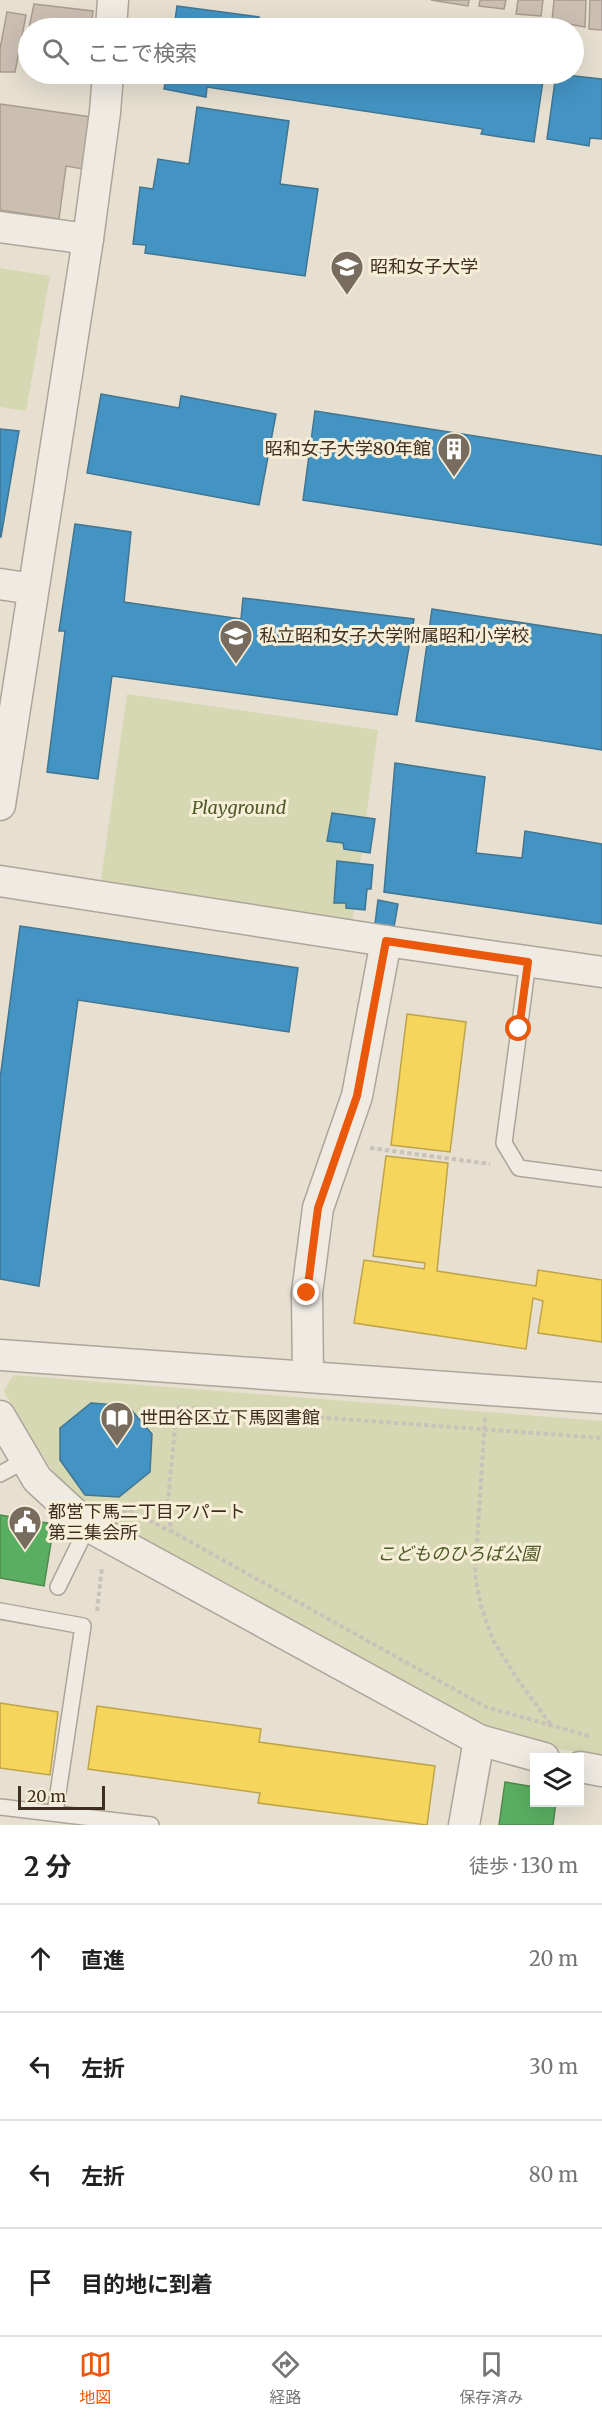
<!DOCTYPE html>
<html lang="ja">
<head>
<meta charset="utf-8">
<style>
  :root { --surface:#fff; --page:#f2f2f2; --text:#222; --muted:#767676; --line:#e0e0e0; --accent:#ea580c }
  body { margin:0; font-family:Merriweather,"Noto Sans JP",serif; background:var(--page); color:var(--text) }
  .controls { position:absolute; right:18px; bottom:18px; display:grid; overflow:hidden; border-radius:0px; box-shadow:0 6px 24px #0002 }
  .controls button { width:54px; height:54px; display:grid; place-items:center; padding:0; border:0; border-bottom:2px solid var(--line); background:var(--surface); color:var(--text); font:30px sans-serif }
  .scale { position:absolute; left:18px; bottom:15px; width:87px; box-sizing:border-box; padding-left:6px; border:3px solid #3d2e20; border-top:0; font-size:16px; line-height:21px; white-space:nowrap; color:#3d2e20; -webkit-text-stroke:4px #f7eed8; paint-order:stroke }
  .stop { position:absolute; width:18px; height:18px; margin:-14px; border:4px solid #ea580c; border-radius:50%; background:#fff }
  .stop.end { background:#ea580c; border-color:#fff; box-shadow:0 2px 6px #0008 }
  .list { margin:0; padding:0; list-style:none }
  h2 { display:flex; justify-content:space-between; align-items:center; height:78px; margin:0; padding:0 24px; font-size:26px }
  h2 small { font-size:20px; font-weight:400; color:var(--muted) }
  .list li { display:grid; grid-template-columns:39px 1fr auto; gap:18px; align-items:center; box-sizing:border-box; height:108px; padding:0 24px; border-top:2px solid var(--line) }
  .list b { display:block; font-size:22px; white-space:nowrap }
  .list em { font-size:20px; font-style:normal; color:var(--muted) }
  .icon { flex:none; width:33px; height:33px; fill:none; stroke:currentColor; stroke-width:2; stroke-linecap:round; stroke-linejoin:round }
  .map { position:relative; flex:none; width:602px; height:1825px; overflow:hidden }
  .search { position:absolute; background:var(--surface); box-shadow:0 6px 24px #0002; left:18px; right:18px; top:18px; height:66px; display:flex; align-items:center; gap:15px; box-sizing:border-box; padding:0 21px; border-radius:33px; color:var(--muted); font-size:22px }
  .sheet { height:510px; background:var(--surface) }
  nav { display:flex; justify-content:space-around; align-items:center; box-sizing:border-box; height:84px; border-top:2px solid var(--line); background:var(--surface); font-size:16px; color:var(--muted) }
  nav a { display:grid; justify-items:center; gap:3px }
  nav .on { color:var(--accent) }
  .map>svg:first-child { display:block }
</style>
</head>
<body>
<div class="map">
<svg width="602" height="1825" viewBox="0 0 602 1825">
  <rect width="100%" height="100%" fill="#e7e0d1"/>
  <!-- green -->
  <g fill="#d6d7b3">
    <path d="M0 268 50 276 26 411 0 407Z"/>
    <path d="M127 694 378 730 352 922 100 887Z"/>
    <path d="M13 1375 602 1421V1758L483 1732 81 1506C50 1469 25 1434 4 1391Z"/>
  </g>
  <!-- homes -->
  <g fill="#f6d55c" stroke="#bea34a" stroke-width="1.5">
    <path d="M407 1014 466 1022 450 1152 391 1145Z"/>
    <path d="M386 1156 448 1163 437 1271 536 1286 538 1270 602 1280V1342L538 1333 543 1301 533 1298 526 1349 354 1323 364 1260 424 1269 425 1263 373 1256Z"/>
    <path d="M0 1703 58 1712 50 1775 0 1768Z"/>
    <path d="M97 1706 261 1729 259 1742 435 1766 427 1825 258 1803 260 1793 88 1769Z"/>
  </g>
  <!-- schools -->
  <g fill="#4393c3" stroke="#417592" stroke-width="1.5">
    <path d="M177 6 259 17 258 28H174Z"/>
    <path d="M167 74H438L452 76V74H544L534 142 481 134 483 129 207 87 206 97 164 89Z"/>
    <path d="M556 74 602 79V139L590 138 589 146 547 139Z"/>
    <path d="M197 107 289 121 280 184 318 189 305 276 145 253 146 245 133 244 140 187 153 189 158 159 189 164Z"/>
    <path d="M101 394 179 408 181 396 276 414 259 505 87 473Z"/>
    <path d="M315 411 602 456V545L303 500Z"/>
    <path d="M0 429 19 431 1 537H0Z"/>
    <path d="M75 524 131 532 124 602 241 619 243 598 414 619 397 715 112 676 98 779 47 772 65 631H59Z"/>
    <path d="M432 609 602 635V750L416 721Z"/>
    <path d="M395 763 485 777 476 853 522 858 525 831 602 844V924L384 892Z"/>
    <path d="M332 813 375 819 370 853 344 849 343 843 327 841Z"/>
    <path d="M337 861 373 865 371 889H367L365 910 346 908V903H334Z"/>
    <path d="M378 900 398 904 394 927 375 924Z"/>
    <path d="M20 926 298 968 289 1032 78 1000 39 1286 0 1279V1079Z"/>
    <path d="M91 1403 128 1406 152 1434 150 1472 119 1497 85 1495 60 1460V1428Z"/>
  </g>
  <!-- public -->
  <g fill="#5aae61" stroke="#51884e" stroke-width="1.5">
    <path d="M0 1515 54 1524 44 1586 0 1578Z"/>
    <path d="M505 1782 534 1787V1802H556L553 1825H499Z"/>
  </g>
  <!-- building -->
  <g fill="#cbbfb2" stroke="#a89c90" stroke-width="1.5">
    <path d="M431 0H469L468 6Z"/>
    <path d="M480 0H506L504 9 479 6Z"/>
    <path d="M518 0H543L541 16 516 14Z"/>
    <path d="M554 0H586L585 27 552 21Z"/>
    <path d="M590 0H602V30L589 29Z"/>
    <path d="M34 4 93 11 91 28H29Z"/>
    <path d="M7 12 26 15 15 72H0V49Z"/>
    <path d="M28 33V56L24 55Z"/>
    <path d="M67 74H86L85 78 67 76Z"/>
    <path d="M0 104 91 117 83 169 66 166 59 219 0 210Z"/>
  </g>
  <g fill="none" stroke-linecap="round" stroke-linejoin="round">
    <!-- lane casing -->
    <g stroke="#ada599" stroke-width="18">
      <g id="lane">
        <path d="M528 962 504 1143 519 1168 602 1179"/>
        <path d="M0 1474 26 1460"/>
        <path d="M58 1587 88 1526"/>
        <path d="M0 1611 83 1626 55 1813"/>
        <path d="M0 1807 151 1825"/>
      </g>
    </g>
    <!-- street casing -->
    <g stroke="#ada599" stroke-width="33">
      <g id="street">
        <path d="M111 28 113 0"/>
        <path d="M0 227 88 239"/>
        <path d="M0 584 33 589"/>
        <path d="M0 805 88 239 105 112 108 74"/>
        <path d="M0 881 386 941 602 972"/>
        <path d="M0 1355 602 1398"/>
        <path d="M308 1376 307 1293 318 1208 357 1096 386 941"/>
        <path d="M0 1416 37 1479 88 1526 479 1740 544 1758"/>
        <path d="M580 1767 602 1771"/>
        <path d="M464 1825 479 1740"/>
      </g>
    </g>
    <!-- path -->
    <g stroke="#c8c2b9" stroke-width="4" stroke-dasharray="4.5 3" stroke-linecap="butt">
      <path d="M370 1148 490 1164"/>
      <path d="M485 1418 475 1575 481 1606 493 1640 516 1677 551 1725"/>
      <path d="M129 1510 170 1531"/>
      <path d="M123 1513 128 1509 168 1501"/>
      <path d="M97 1611 102 1567"/>
      <path d="M589 1736 486 1707 171 1531 168 1501 177 1407 602 1438"/>
    </g>
    <!-- lane -->
    <use href="#lane" stroke="#efebe3" stroke-width="15"/>
    <!-- street -->
    <use href="#street" stroke="#efebe3" stroke-width="30"/>
  </g>
  <g fill="none" stroke-linecap="round" stroke-linejoin="round">
    <!-- route -->
    <path stroke="#ea580c" stroke-width="8" d="M307 1293 318 1208 357 1096 386 941 528 962 519 1029"/>
  </g>
  <!-- icons -->
  <defs>
    <g id="university-pin" transform="scale(1.725)"><path d="M0 17L-7.5 6A9.5 9.5 0 1 1 7.5 6Z" fill="#786c5e" stroke="#f7eed8"/><path d="M0-5L7-2L0 1L-7-2ZM-4 1L0 2.5L4 1V4Q0 6-4 4Z" fill="#fff"/></g>
    <g id="building-pin" transform="scale(1.725)"><path d="M0 17L-7.5 6A9.5 9.5 0 1 1 7.5 6Z" fill="#786c5e" stroke="#f7eed8"/><path d="M-4-6H4V6H1V3H-1V6H-4ZM-2.5-4.3h1.7v1.8h-1.7ZM.8-4.3h1.7v1.8H.8ZM-2.5-1h1.7V.8h-1.7ZM.8-1h1.7V.8H.8Z" fill="#fff"/></g>
    <g id="school-pin" transform="scale(1.725)"><path d="M0 17L-7.5 6A9.5 9.5 0 1 1 7.5 6Z" fill="#786c5e" stroke="#f7eed8"/><path d="M0-5L7-2L0 1L-7-2ZM-4 1L0 2.5L4 1V4Q0 6-4 4Z" fill="#fff"/></g>
    <g id="library-pin" transform="scale(1.725)"><path d="M0 17L-7.5 6A9.5 9.5 0 1 1 7.5 6Z" fill="#786c5e" stroke="#f7eed8"/><path d="M-6-4Q-3-5.5-.7-3.5V5Q-3 3-6 4ZM6-4Q3-5.5 .7-3.5V5Q3 3 6 4Z" fill="#fff"/></g>
    <g id="civic-pin" transform="scale(1.725)"><path d="M0 17L-7.5 6A9.5 9.5 0 1 1 7.5 6Z" fill="#786c5e" stroke="#f7eed8"/><path d="M-.6-6.5H3V-4.5H.6V-3L4-1V1h2V6H-6V1h2V-1L-.6-3ZM-1.2 2.5V6h2.4V2.5Z" fill="#fff"/></g>
  </defs>
  <g fill-rule="evenodd">
    <use href="#university-pin" x="347" y="267"/>
    <use href="#building-pin" x="454" y="449"/>
    <use href="#school-pin" x="236" y="636"/>
    <use href="#library-pin" x="117" y="1418"/>
    <use href="#civic-pin" x="25" y="1522"/>
  </g>
  <g text-anchor="middle" stroke-width="6" stroke-linejoin="round" paint-order="stroke">
    <!-- poi labels -->
    <g font-size="18" fill="#3d2e20" stroke="#f7eed8" text-anchor="start">
      <text x="370" y="273">昭和女子大学</text>
      <text x="431" y="455" text-anchor="end">昭和女子大学80年館</text>
      <text x="259" y="642">私立昭和女子大学附属昭和小学校</text>
      <text x="140" y="1424">世田谷区立下馬図書館</text>
      <text x="48" y="1518">都営下馬二丁目アパート<tspan x="48" dy="21">第三集会所</tspan></text>
    </g>
    <!-- park labels -->
    <g font-size="18" font-style="italic" fill="#4d5a26" stroke="#f7eed8">
      <text x="239" y="814">Playground</text>
      <text x="458" y="1560">こどものひろば公園</text>
    </g>
  </g>
</svg>
<div class="controls">
<button><svg class="icon" aria-label="layers" viewBox="0 0 24 24"><path d="M12 4l9 5-9 5-9-5zM3 14l9 5 9-5"/></svg></button>
</div>
<div class="scale">20 m</div>
<div class="stop" style="left:519px;top:1029px"></div>
<div class="stop end" style="left:307px;top:1293px"></div>
<div class="search"><svg class="icon" aria-label="search" viewBox="0 0 24 24"><circle cx="10" cy="10" r="6"/><path d="M15 15l6 6"/></svg>ここで検索</div>
</div>
<section class="sheet">
<h2>2 分<small>徒歩 · 130 m</small></h2>
<ul class="list">
<li><svg class="icon" aria-label="ahead" viewBox="0 0 24 24"><path d="M12 20V5M6 11l6-6 6 6"/></svg><div><b>直進</b></div><em>20 m</em></li>
<li><svg class="icon" aria-label="left" viewBox="0 0 24 24"><path d="M17 20v-9H6M10 6l-5 5 5 5"/></svg><div><b>左折</b></div><em>30 m</em></li>
<li><svg class="icon" aria-label="left" viewBox="0 0 24 24"><path d="M17 20v-9H6M10 6l-5 5 5 5"/></svg><div><b>左折</b></div><em>80 m</em></li>
<li><svg class="icon" aria-label="arrive" viewBox="0 0 24 24"><path d="M6 21V4h12l-3 4 3 4H6"/></svg><div><b>目的地に到着</b></div></li>
</ul>
</section>
<nav>
<a class="on"><svg class="icon" aria-label="map" viewBox="0 0 24 24"><path d="M3 6l6-2 6 2 6-2v14l-6 2-6-2-6 2zM9 4v14M15 6v14"/></svg>地図</a>
<a><svg class="icon" aria-label="directions" viewBox="0 0 24 24"><path d="M12 3l9 9-9 9-9-9zM9 14v-3h6M13 9l2 2-2 2"/></svg>経路</a>
<a><svg class="icon" aria-label="saved" viewBox="0 0 24 24"><path d="M7 4h10v16l-5-4-5 4z"/></svg>保存済み</a>
</nav>
</body>
</html>
